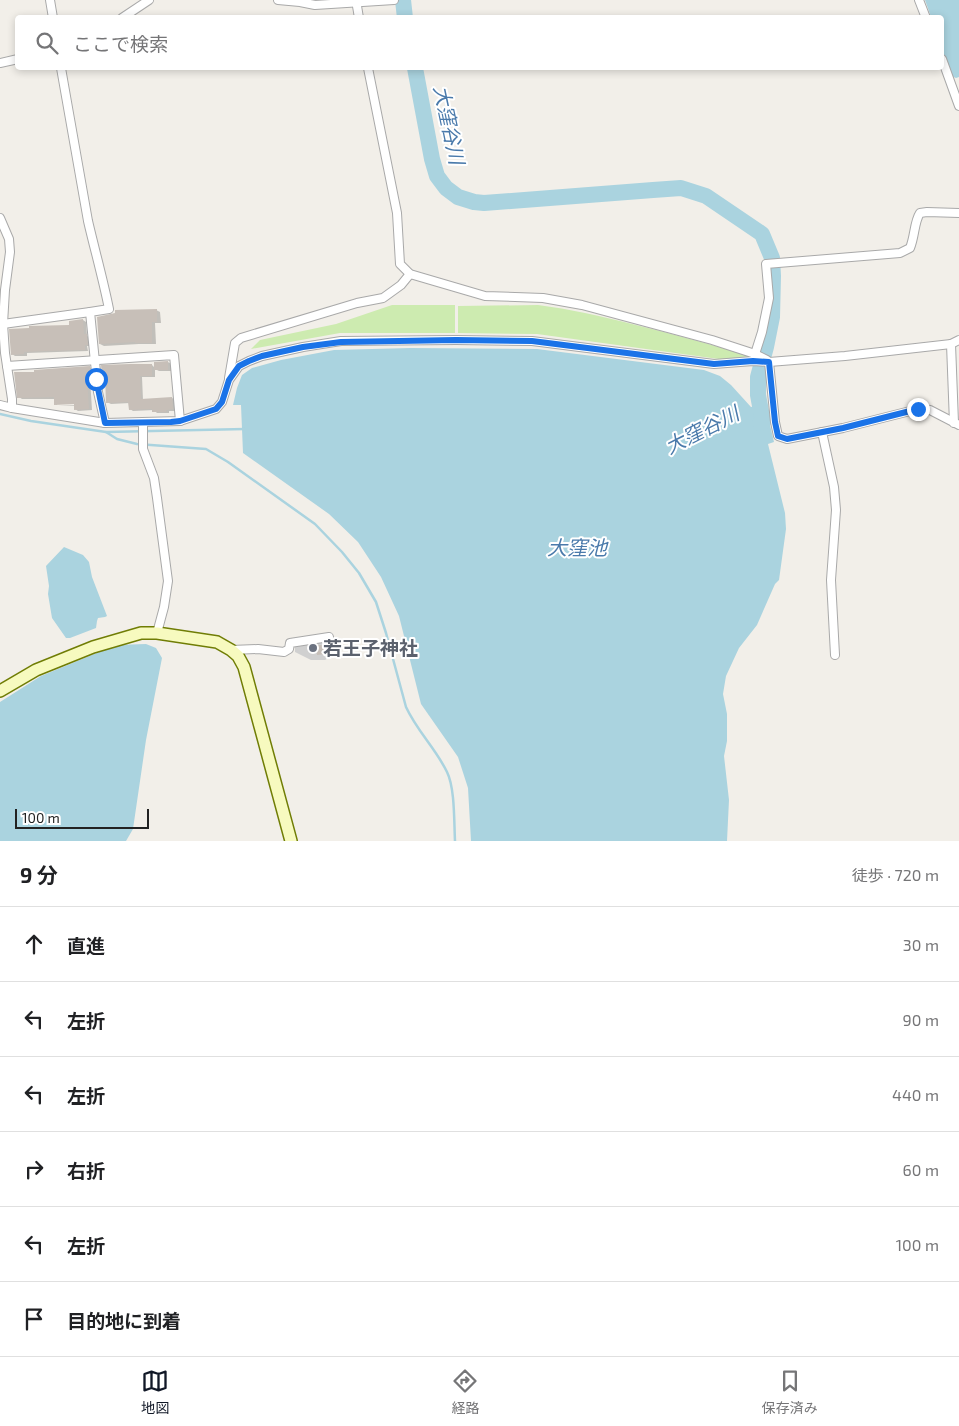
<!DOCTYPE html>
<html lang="ja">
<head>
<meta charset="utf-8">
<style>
  :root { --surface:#fff; --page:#f2f2f2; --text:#202124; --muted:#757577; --line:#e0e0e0; --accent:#111827 }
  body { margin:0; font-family:"Exo 2","Noto Sans JP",sans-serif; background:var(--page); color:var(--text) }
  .scale { position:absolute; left:15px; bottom:12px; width:134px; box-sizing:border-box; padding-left:5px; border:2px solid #222; border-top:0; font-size:14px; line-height:18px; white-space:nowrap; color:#222; -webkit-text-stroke:4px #fff; paint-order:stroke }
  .stop { position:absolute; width:15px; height:15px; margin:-11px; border:4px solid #1a73e8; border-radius:50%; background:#fff }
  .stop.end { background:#1a73e8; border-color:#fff; box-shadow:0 1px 5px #0008 }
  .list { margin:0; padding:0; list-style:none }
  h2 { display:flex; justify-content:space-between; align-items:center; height:65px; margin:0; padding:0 20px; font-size:21px }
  h2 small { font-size:16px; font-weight:400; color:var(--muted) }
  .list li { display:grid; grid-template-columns:32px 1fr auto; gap:15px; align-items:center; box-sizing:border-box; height:75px; padding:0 20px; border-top:1px solid var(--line) }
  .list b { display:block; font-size:19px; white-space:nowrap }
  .list em { font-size:16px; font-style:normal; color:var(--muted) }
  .icon { flex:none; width:28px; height:28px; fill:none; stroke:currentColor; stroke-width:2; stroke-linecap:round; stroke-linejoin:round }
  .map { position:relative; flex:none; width:959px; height:841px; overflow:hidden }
  .search { position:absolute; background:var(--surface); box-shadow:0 2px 8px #0003; left:15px; right:15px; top:15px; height:55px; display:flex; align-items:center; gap:12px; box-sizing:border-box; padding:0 18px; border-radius:5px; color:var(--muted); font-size:19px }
  .sheet { height:515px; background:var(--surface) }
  nav { display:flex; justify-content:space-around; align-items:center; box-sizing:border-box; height:70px; border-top:1px solid var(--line); background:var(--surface); font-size:14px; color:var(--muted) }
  nav a { display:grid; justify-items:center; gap:2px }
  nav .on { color:var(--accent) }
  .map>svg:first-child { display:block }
</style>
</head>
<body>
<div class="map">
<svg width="959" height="841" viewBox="0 0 959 841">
  <rect width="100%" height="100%" fill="#f2efe9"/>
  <!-- religious -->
  <path fill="#d0d0d0" d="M322 640 327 641 331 645 330 657 325 660H311L295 652V645Z"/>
  <!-- grass -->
  <g fill="#cdebb0">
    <path d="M392 305H455V333H340L251 349 260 340 336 324Z"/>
    <path d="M538 305C570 309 600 316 632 324 672 334 712 344 751 357L750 359 726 360 537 334 458 333V306Z"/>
  </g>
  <!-- water -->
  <g fill="#aad3df">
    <path d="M925 0H959V77L956 78 951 76 942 48V18L931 17Z"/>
    <path d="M410 348 537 349 704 370 720 376 731 385 751 407 765 404 774 442 768 444 785 513 786 529 779 580 775 584 757 625 739 648 726 676 723 694 727 714V741L724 756 729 800 727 841H471L468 788 458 757 421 704 399 616 381 577 358 542 329 514 243 453 241 405H233L237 388 242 375 252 368 281 360 334 350Z"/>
    <path d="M64 547 83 555 89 562 92 577 107 616 105 617 98 618 97 621 96 628 70 638H66L52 618 48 594 49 586 46 566Z"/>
    <path d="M146 644 156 648 162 658 146 740 133 829 126 841H0V702L41 676 116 645Z"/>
  </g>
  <!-- shadow -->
  <g fill="#0003">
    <path d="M156 310 160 312 161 323H155L156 344H139L104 346 100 344Z"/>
    <path d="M83 320 86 322 87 336 90 338V346H87L88 351 27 353V356H15L12 354Z"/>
    <path d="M168 362 171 364V371H159L155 369V377H142L143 400 172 398 175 400 176 411H169V413H157L154 410 133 411 130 409V403L111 404 107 402 106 377 103 375 152 365 155 368Z"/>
    <path d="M89 367 93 369 94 377 90 378 92 410 78 411 75 409V406H58L80 405V403L57 404V405L55 404V399H22L19 397 35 373Z"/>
  </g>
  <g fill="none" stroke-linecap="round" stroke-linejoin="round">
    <!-- stream -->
    <g stroke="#aad3df" stroke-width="2.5">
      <path d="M0 414 31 421 106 432 245 429"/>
      <path d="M106 432 117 439 137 444 206 449 228 462 315 524 342 552 359 573 376 602 386 633 406 707C417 731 436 749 447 772 455 788 454 822 455 841"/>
    </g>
    <!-- river -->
    <g stroke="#aad3df" stroke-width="16">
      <path d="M403 0 405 18"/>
      <path d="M415 68 432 159 437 176 446 188 458 197 474 202 484 203 653 190 681 188 706 196 762 234 772 258 773 276 772 317 766 347 758 377V395L763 422 760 423"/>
    </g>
  </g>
  <!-- building -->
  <g fill="#c7bfb8">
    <path d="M157 309V322H152V343H135V342L99 344 97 317 115 313V310Z"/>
    <path d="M83 319 84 334H87L88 345H85V350L45 351 24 352V354L11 355 9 329 29 328V326L69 325V321Z"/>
    <path d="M168 361V370H154V362Z"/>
    <path d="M130 364H152V376H140L141 399 172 397 173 409 166 410V412H152V409L129 410 128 402 106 403 105 376H102L101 365Z"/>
    <path d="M90 366 91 376H87L89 409 74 410V404L54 405V397L17 398 14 372H34V370Z"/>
    <path d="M316 645H324L325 654 317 655Z"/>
  </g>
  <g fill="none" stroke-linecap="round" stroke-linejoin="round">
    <!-- street casing -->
    <g stroke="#a9a9a9" stroke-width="10">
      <g id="street">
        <path d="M50 0 53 18"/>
        <path d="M278 0 300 2 315 5 394 0"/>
        <path d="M356 0 359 18"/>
        <path d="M919 0 926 18"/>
        <path d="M122 18 149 0"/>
        <path d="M942 59 959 106"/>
        <path d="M0 63 18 59"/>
        <path d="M61 68 88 221C95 251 103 279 109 309L90 312 98 392 105 423"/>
        <path d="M368 68 397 213 400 264 410 274 485 296 543 298 582 305 712 340 755 354 767 360"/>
        <path d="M0 218 9 239 10 252 5 290 3 324 5 353 12 399V408"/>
        <path d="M3 324 90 312"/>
        <path d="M755 354 762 332 769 298 766 264 900 253 910 248C915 236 914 222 920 213L927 212 959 213"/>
        <path d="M769 362 775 422 778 436 787 439 843 428 918 409 930 410 959 425"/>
        <path d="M7 366 174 355 180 421"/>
        <path d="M229 378 235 343 241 338 357 303 383 298 401 285 410 274"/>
        <path d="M0 405 12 408 105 423 180 421 216 409 222 402 229 380 239 366 249 361 262 356 303 347 341 341 456 340 532 341 714 364 753 361 769 362 845 356 951 344"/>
        <path d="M143 423V449L154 478 157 498 168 581 164 607 157 633"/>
        <path d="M954 423 951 344 959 340"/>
        <path d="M822 432 834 487 836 510 831 580 835 655"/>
        <path d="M231 650 258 649 284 652 289 649 290 643 329 637"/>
      </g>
    </g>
    <!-- secondary casing -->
    <g stroke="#707d05" stroke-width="14">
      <path id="secondary" d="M0 691 36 670 93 647 141 633H157L217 642 231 650 238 656 244 667 291 841"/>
    </g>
    <!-- street -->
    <use href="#street" stroke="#fff" stroke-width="8"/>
    <!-- secondary -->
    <use href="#secondary" stroke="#f7fabf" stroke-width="11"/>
  </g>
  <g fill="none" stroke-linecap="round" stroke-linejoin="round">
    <!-- route -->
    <path stroke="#1a73e8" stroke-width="6" d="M96 379 105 423 171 422 180 421 216 409 222 402 229 380 239 366 249 361 262 356 303 347 341 342 456 340 532 341 714 364 753 361 769 362 775 422 778 436 787 439 843 428 918 409"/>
  </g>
  <!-- markers -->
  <circle fill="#6b7280" stroke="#fff" stroke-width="2" cx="313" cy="648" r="5"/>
  <g text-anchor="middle" stroke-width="4" stroke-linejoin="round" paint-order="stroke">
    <!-- worship labels -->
    <g font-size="19" font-weight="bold" fill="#5b616d" stroke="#fff" text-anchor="start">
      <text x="323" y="655">若王子神社</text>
    </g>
    <!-- water labels -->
    <g font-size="20" font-style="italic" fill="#4a7aab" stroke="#fff">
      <text transform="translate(449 125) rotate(78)" y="7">大窪谷川</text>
      <text transform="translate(702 430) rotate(-27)" y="7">大窪谷川</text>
      <text x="577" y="555">大窪池</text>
    </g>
  </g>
</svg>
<div class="scale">100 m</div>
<div class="stop" style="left:96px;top:379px"></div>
<div class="stop end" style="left:918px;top:409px"></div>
<div class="search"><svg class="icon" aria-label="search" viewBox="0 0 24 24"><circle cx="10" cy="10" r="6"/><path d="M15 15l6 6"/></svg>ここで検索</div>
</div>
<section class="sheet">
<h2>9 分<small>徒歩 · 720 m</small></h2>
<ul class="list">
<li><svg class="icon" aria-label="ahead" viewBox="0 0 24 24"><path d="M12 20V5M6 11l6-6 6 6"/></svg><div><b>直進</b></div><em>30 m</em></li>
<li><svg class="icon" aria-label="left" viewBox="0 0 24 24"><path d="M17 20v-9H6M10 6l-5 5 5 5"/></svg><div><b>左折</b></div><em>90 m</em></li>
<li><svg class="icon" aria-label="left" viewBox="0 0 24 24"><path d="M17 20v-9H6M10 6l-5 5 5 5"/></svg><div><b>左折</b></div><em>440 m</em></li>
<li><svg class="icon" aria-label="right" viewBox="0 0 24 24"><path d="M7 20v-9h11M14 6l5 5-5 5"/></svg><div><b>右折</b></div><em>60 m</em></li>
<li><svg class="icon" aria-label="left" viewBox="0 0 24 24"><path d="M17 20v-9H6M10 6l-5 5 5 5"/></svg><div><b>左折</b></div><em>100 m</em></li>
<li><svg class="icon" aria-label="arrive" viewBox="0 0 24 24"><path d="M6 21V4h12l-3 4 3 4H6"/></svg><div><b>目的地に到着</b></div></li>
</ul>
</section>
<nav>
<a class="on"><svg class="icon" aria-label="map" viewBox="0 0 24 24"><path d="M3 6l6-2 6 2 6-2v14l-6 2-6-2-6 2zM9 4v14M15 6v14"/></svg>地図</a>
<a><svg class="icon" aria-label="directions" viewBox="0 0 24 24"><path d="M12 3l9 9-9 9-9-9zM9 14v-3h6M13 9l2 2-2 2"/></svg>経路</a>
<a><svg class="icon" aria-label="saved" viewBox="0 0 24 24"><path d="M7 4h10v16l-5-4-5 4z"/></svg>保存済み</a>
</nav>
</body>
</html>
